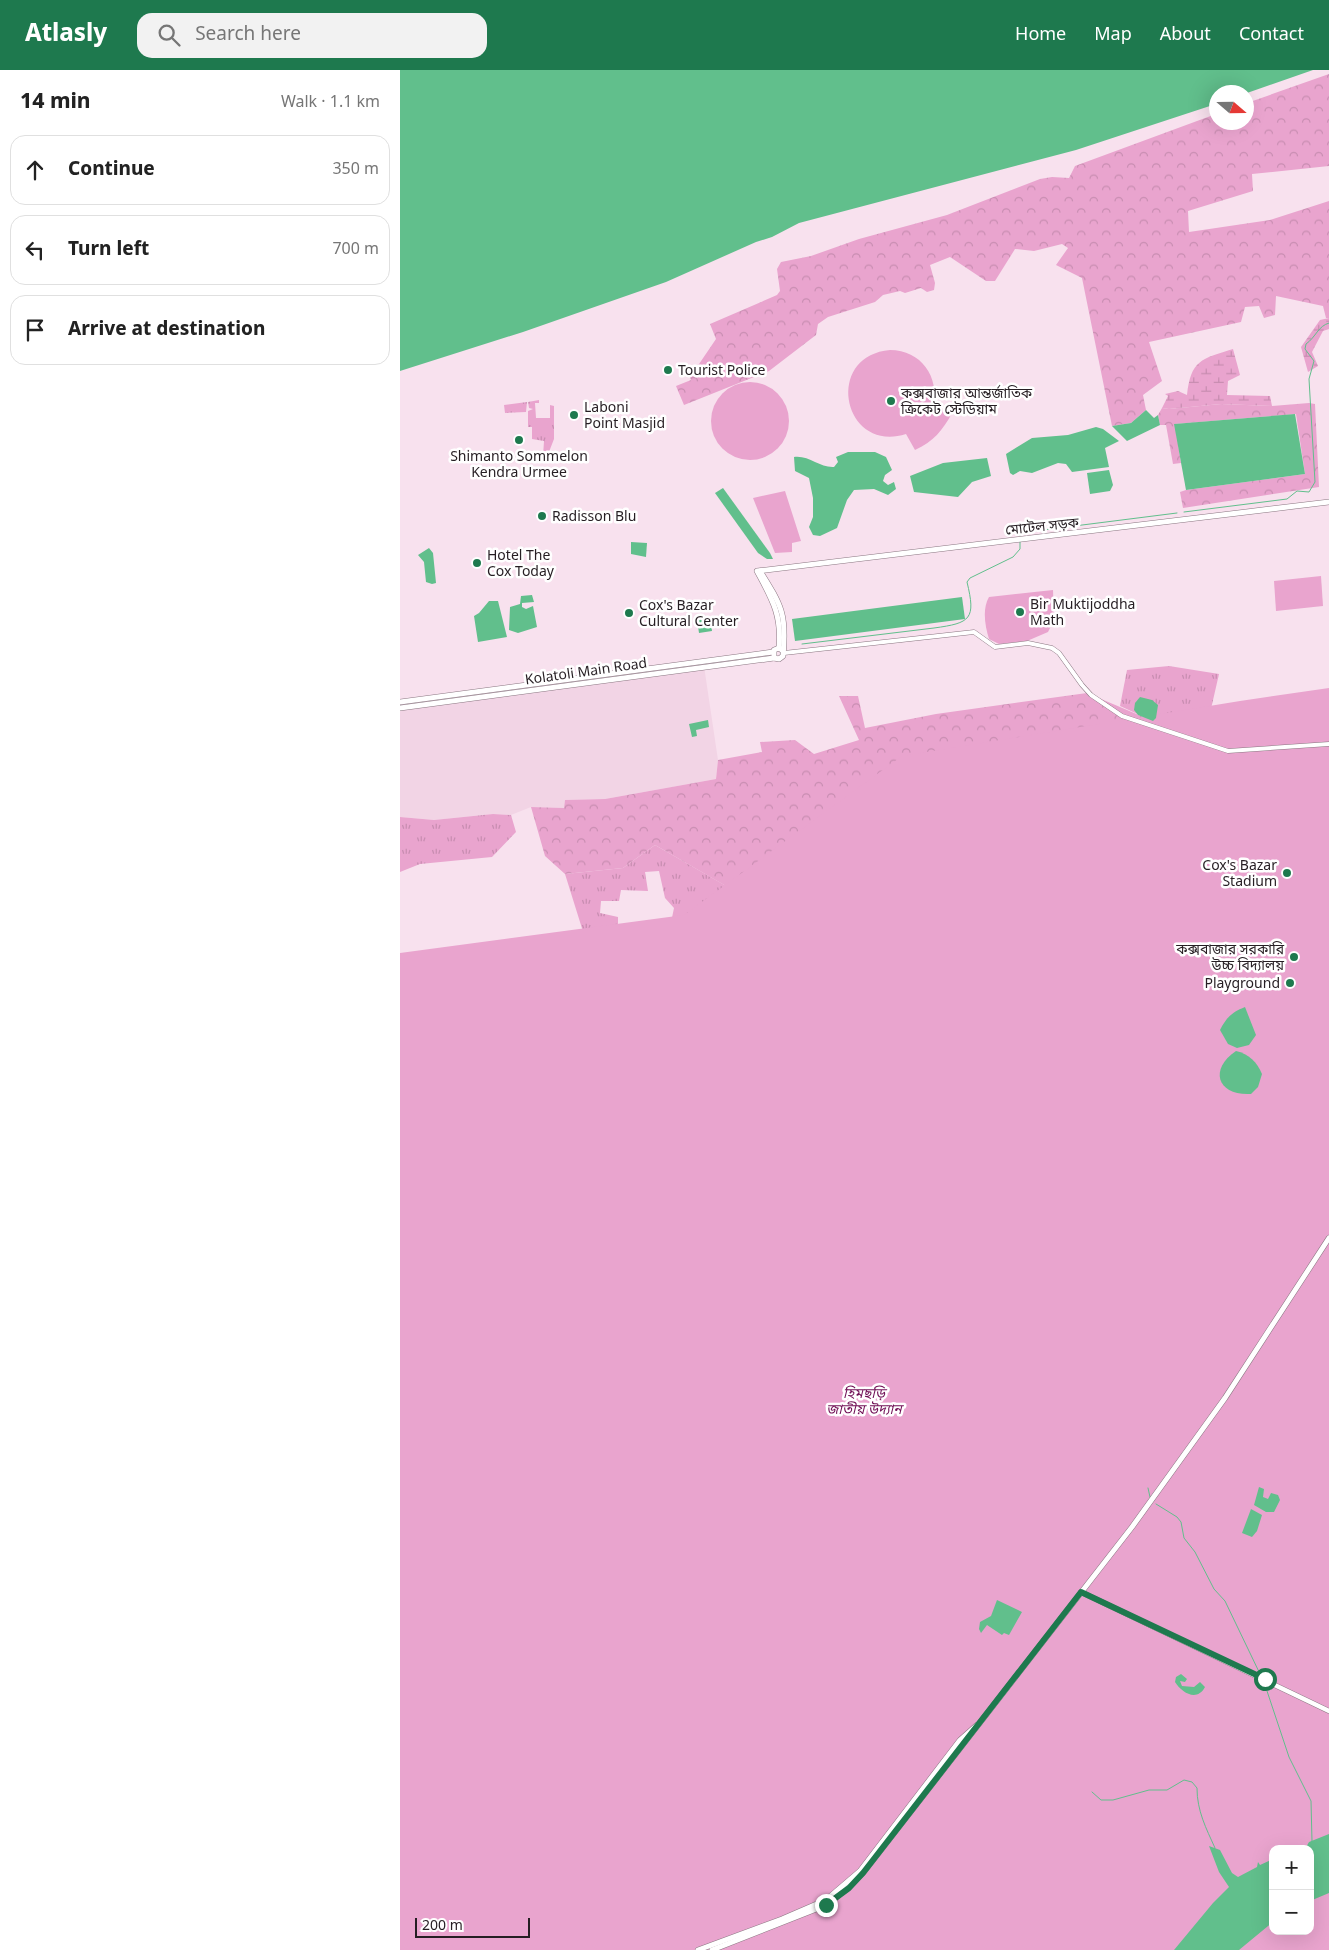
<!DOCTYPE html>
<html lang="en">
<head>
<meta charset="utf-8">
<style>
  :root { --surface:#fff; --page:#f2f2f2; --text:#222; --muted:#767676; --line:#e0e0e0; --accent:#1e794e }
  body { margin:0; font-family:Georgia,"Noto Sans Bengali",serif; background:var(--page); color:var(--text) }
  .controls { position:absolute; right:15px; bottom:15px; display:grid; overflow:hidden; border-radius:10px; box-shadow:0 5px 20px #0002 }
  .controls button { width:45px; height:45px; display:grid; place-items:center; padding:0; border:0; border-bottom:1px solid var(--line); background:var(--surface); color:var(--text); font:25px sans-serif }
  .compass { position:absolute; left:809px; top:15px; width:45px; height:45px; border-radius:50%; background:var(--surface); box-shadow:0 5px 20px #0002; rotate:110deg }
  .scale { position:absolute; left:15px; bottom:12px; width:115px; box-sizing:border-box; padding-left:5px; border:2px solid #261e23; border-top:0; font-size:14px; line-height:18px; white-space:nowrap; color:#261e23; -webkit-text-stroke:4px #fff; paint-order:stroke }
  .stop { position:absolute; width:15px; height:15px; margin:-11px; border:4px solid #1e794e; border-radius:50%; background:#fff }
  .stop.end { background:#1e794e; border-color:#fff; box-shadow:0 1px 5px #0008 }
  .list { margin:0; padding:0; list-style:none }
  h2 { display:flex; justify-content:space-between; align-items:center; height:65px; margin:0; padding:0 20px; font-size:21px }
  h2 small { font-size:16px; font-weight:400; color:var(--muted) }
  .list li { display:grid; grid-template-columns:32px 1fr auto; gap:15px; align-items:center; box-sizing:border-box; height:70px; margin:0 10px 10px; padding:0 10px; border:1px solid var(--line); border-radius:15px }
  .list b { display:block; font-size:19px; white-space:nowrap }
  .list em { font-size:16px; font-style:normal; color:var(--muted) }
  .icon { flex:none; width:28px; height:28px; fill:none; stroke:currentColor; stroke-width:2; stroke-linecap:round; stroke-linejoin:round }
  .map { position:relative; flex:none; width:929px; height:1880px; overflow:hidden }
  header { display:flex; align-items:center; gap:30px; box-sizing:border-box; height:70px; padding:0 25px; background:var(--accent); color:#fff }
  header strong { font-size:24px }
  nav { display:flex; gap:28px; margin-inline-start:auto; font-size:18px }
  .search { width:350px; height:45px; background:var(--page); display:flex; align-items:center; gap:12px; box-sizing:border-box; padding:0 18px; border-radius:15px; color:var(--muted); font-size:19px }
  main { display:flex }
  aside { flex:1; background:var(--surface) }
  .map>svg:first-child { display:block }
</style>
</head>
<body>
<header>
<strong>Atlasly</strong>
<div class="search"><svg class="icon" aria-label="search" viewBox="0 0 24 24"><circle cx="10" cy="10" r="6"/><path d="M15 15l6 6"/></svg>Search here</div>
<nav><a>Home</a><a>Map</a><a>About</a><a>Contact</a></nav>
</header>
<main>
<aside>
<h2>14 min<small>Walk · 1.1 km</small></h2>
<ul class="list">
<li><svg class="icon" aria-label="ahead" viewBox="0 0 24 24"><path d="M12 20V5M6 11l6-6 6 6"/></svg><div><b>Continue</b></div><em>350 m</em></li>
<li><svg class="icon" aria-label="left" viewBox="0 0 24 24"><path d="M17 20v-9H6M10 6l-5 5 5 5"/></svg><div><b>Turn left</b></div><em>700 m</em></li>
<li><svg class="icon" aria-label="arrive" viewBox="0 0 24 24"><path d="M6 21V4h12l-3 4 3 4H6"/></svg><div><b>Arrive at destination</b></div></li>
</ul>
</aside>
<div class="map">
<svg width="929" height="1880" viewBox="0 0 929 1880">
  <defs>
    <pattern id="grass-tufts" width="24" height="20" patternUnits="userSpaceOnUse" patternTransform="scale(1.25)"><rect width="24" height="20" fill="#e9a4ce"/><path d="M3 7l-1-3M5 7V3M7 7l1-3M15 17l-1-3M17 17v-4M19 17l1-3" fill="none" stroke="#c88db1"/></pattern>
    <pattern id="forest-crowns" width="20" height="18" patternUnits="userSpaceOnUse" patternTransform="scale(1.25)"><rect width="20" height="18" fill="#e9a4ce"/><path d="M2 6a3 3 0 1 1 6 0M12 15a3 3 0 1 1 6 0" fill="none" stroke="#c88db1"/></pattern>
    <pattern id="wetland-marsh" width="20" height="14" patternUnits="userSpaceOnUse" patternTransform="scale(1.25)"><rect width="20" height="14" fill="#e9a4ce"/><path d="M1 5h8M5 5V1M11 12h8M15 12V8" fill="none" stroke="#c88db1"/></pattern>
  </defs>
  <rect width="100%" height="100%" fill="#f8e1ee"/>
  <!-- built -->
  <path fill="#f2d4e5" d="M304 596 318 690 316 709 205 729 165 730 164 738 131 737 111 745 93 744 34 750 0 747V637Z"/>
  <!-- grass -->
  <g fill="url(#grass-tufts)" fill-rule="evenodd">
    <path d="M139 330V333H135L136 348H150V335L154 336V369L147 387 135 388 143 386 144 371 132 369V357H128V341L133 339 129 338 128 332Z"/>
    <path d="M127 332 126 342 105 343 104 335Z"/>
    <path d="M769 596 819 604 805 665 753 651 720 636 727 600Z"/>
    <path d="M93 744 111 745 116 762 92 787 20 794 0 802V747L34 750Z"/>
    <path d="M255 775 354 832 353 855 361 864 388 867 401 841 418 824 413 814 439 794 462 816 447 844 454 853 430 870 421 866 412 872 408 882 414 895 424 903 402 919 396 920 395 911 405 902 398 899 362 905 368 921 375 925 355 930 315 905 255 900 231 894 228 876 213 865 185 868 165 804 223 798ZM259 801 265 828 274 838 268 867 231 859 227 864 218 861V847L200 843 201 831H219L221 820 248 821 245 802Z"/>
  </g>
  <!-- forest -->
  <g fill="url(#forest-crowns)">
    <path d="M929 4V96L852 104 853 121 788 141 789 162 870 150 929 131V248H926L923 236 876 226 875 245 864 248 859 236 845 237 841 252 749 272 762 311 743 325 746 340 731 353 712 356 682 208 656 195 668 178 662 174 634 181 615 179 595 211H586L550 187 530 195 535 213 534 220 527 222 521 218 505 223 500 221 483 225 475 232 428 247 418 254 416 265 369 301 284 335 276 316 291 310 288 302 297 297 316 269 310 254 377 225 380 221 377 199 381 192 411 186 459 169 547 145 640 109 652 107 669 108 675 96 816 44V52H846L847 33Z"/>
    <path d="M909 333 915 334 919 417 783 438 780 422 786 420 905 404 896 344 775 354 781 393 773 394 766 355H760L758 345 762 338 769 339 821 334 872 336Z"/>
    <path d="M687 623 753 651 371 842 255 775 223 798 165 804 145 786 131 737 164 738 165 730 205 729 316 709 318 690 362 682 360 672 395 670 414 684 459 670 439 626H458L465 658 536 644Z"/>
  </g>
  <!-- wetland -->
  <g fill="url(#wetland-marsh)">
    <path d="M929 248V259L923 261 912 282 918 296 908 302 901 277 920 250Z"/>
    <path d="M833 279 840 305 828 311 827 325 870 326 872 336 821 334 769 339 762 338 768 326 765 324 778 321 787 325C791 290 801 289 833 279Z"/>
  </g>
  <!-- park -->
  <g fill="#e9a4ce" fill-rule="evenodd">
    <path d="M490 280C521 280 540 307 533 336L552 343C543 360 533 372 515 380L506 364C443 384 423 286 490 280Z"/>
    <circle cx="350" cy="351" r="39"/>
    <path d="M385 421 401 471 392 473V482L375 483 353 428Z"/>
    <path d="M921 506 923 536 876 541 874 511Z"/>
    <path d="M653 520 654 550 648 562 627 571 599 574 589 569C585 556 582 539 589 527Z"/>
    <path d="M929 618V1880H0V883L284 845 502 686 840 631ZM873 1779H910V1861H873Z"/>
  </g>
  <!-- water -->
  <g fill="#61bf8c">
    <path d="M0 0H913L847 23 816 22V34L676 80 399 153 372 167 356 172 266 212 123 262 0 301Z"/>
    <path d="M746 340 754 348 758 345 760 355 727 371 712 356 731 353Z"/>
    <path d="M895 344 905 404 786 420 774 354Z"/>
    <path d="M696 357 703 359 719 371 705 378 709 397 672 402 666 394 658 393 632 403 620 401 613 405 610 403 606 384 632 368 668 365Z"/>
    <path d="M448 382H475L486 387 492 400 485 405 483 411 488 415 494 412 496 419 488 425 474 419 454 420 447 430 437 458 420 466 413 465 409 457 413 447V428L409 408 395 401 394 387C409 385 420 398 434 397L438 392 436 387Z"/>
    <path d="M587 388 591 406 572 412 558 427 514 422 510 406 543 393Z"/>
    <path d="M709 400 713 415 710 421 690 424 687 403Z"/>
    <path d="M323 418 370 483 373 489H367L358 483 315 423Z"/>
    <path d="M231 472 247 473 246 487 231 484Z"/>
    <path d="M29 478 33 483 36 513 32 514 26 512 24 492 18 485Z"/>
    <path d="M132 525 134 532 122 533V537L126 539 133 536 137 557 118 563 109 560 110 537 120 534 121 526Z"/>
    <path d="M562 527 565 549 395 571 392 549Z"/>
    <path d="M89 531H98L107 567 78 572 74 546 79 543Z"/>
    <path d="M310 548 312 561 299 563 297 550Z"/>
    <path d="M740 627 752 630 758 635 756 648 753 651 738 645 734 640 735 633Z"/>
    <path d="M308 650 309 657 296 660 297 666 292 667 289 654Z"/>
    <path d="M845 937 856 965 849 975 837 978 828 974 820 960C826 948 832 942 845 937Z"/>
    <path d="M836 981C849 984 857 992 862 1004L858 1017 851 1024C818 1026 808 1000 836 981Z"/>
    <path d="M859 1417 864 1419 863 1427 868 1429 871 1423 878 1425 880 1430 874 1442H866L854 1435Z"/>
    <path d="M851 1439 862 1445 857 1461 852 1467 842 1463Z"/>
    <path d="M597 1530 622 1542 609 1565 604 1563 602 1565 587 1555 581 1563 579 1559 580 1552 591 1546Z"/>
    <path d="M781 1604 787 1609 785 1612 780 1611 782 1616 794 1617 800 1612 805 1617C797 1632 782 1623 775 1612L776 1607Z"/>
    <path d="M929 1764V1823L910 1831V1779H905L909 1772Z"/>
    <path d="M809 1776 820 1780 832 1803 838 1807 857 1797 858 1792 860 1795 873 1789V1852L839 1880H774L813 1833 829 1817 819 1802Z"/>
  </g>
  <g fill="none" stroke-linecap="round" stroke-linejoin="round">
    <!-- stream -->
    <g stroke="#61bf8c" stroke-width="1">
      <path d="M784 442 887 429 897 421 909 422 915 412 909 309 914 291 905 279 906 274C916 267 918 256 929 253"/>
      <path d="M620 466 619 463 777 443"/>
      <path d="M402 574 534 558C571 553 576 549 567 512L570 508 613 487 620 479V470"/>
      <path d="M748 1418 750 1427"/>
      <path d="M756 1434 777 1447 781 1452 784 1468 795 1482 814 1519 825 1531 861 1606"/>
      <path d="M864 1612 889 1687 911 1731 912 1771"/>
      <path d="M692 1722 701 1730H713L749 1720H767L784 1710 792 1712 797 1718C797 1741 806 1758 815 1778"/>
    </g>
    <!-- tertiary casing -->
    <g stroke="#8a7681" stroke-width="5">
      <path id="tertiary" d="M384 583 574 562 595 577 628 573 652 578 659 583 682 615 691 625 722 646 828 681 929 674"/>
    </g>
    <!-- secondary casing -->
    <g stroke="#8a7681" stroke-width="5.5">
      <path id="secondary" d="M681 1522 929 1641"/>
    </g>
    <!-- primary casing -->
    <g stroke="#8a7681" stroke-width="6">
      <g id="primary">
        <path d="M298 1880 382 1849 426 1830 460 1801 560 1670 577 1655"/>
        <path d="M312 1880 424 1836 449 1817 463 1803 732 1457 825 1328 929 1168"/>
      </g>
    </g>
    <!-- trunk casing -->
    <g stroke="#8a7681" stroke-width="6">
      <g id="trunk">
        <path d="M360 501C382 536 387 545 383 586L379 589 374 588V580L379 578 383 581"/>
        <path d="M379 578C382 545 372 529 357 501L929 432"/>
        <path d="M0 632 373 582"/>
        <path d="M0 638 374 588"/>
      </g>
    </g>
    <!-- tertiary -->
    <use href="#tertiary" stroke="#fff" stroke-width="4"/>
    <!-- secondary -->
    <use href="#secondary" stroke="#fff" stroke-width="4.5"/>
    <!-- primary -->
    <use href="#primary" stroke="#fff" stroke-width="5"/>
    <!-- trunk -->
    <use href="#trunk" stroke="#fff" stroke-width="5"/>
  </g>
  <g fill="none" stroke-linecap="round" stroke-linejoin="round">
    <!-- route -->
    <path stroke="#1e794e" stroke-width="6" d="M426 1835 449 1818 463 1803 681 1522 865 1609"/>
  </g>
  <!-- markers -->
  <g fill="#1e794e" stroke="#fff" stroke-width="2">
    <circle cx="268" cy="300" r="5"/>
    <circle cx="491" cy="331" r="5"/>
    <circle cx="174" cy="345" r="5"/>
    <circle cx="119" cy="370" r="5"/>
    <circle cx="142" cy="446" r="5"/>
    <circle cx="77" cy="493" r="5"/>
    <circle cx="620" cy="542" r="5"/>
    <circle cx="229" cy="543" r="5"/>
    <circle cx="887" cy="803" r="5"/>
    <circle cx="894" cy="887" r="5"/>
    <circle cx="890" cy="913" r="5"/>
  </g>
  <g text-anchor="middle" stroke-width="5" stroke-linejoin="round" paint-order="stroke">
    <!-- poi labels -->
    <g font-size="14" fill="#261e23" stroke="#fff" text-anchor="start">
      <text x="278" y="305">Tourist Police</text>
      <text x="501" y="328">কক্সবাজার আন্তর্জাতিক<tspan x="501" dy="16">ক্রিকেট স্টেডিয়াম</tspan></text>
      <text x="184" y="342">Laboni<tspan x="184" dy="16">Point Masjid</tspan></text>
      <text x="119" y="391" text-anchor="middle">Shimanto Sommelon<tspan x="119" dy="16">Kendra Urmee</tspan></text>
      <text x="152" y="451">Radisson Blu</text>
      <text x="87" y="490">Hotel The<tspan x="87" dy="16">Cox Today</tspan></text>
      <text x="630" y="539">Bir Muktijoddha<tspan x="630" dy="16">Math</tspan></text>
      <text x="239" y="540">Cox's Bazar<tspan x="239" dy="16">Cultural Center</tspan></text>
      <text x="877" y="800" text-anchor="end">Cox's Bazar<tspan x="877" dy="16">Stadium</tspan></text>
      <text x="884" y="884" text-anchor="end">কক্সবাজার সরকারি<tspan x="884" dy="16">উচ্চ বিদ্যালয়</tspan></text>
      <text x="880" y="918" text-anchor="end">Playground</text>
    </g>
    <!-- street labels -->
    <g font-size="14" fill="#261e23" stroke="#fff">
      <text transform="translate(642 456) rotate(-6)" y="5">মোটেল সড়ক</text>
      <text transform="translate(186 601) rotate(-8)" y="5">Kolatoli Main Road</text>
    </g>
    <!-- park labels -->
    <g font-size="14" font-style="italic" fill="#6f0d54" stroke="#fff">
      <text x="464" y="1328">হিমছড়ি<tspan x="464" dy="16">জাতীয় উদ্যান</tspan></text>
    </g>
  </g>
</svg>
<div class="controls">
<button>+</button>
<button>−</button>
</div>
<svg class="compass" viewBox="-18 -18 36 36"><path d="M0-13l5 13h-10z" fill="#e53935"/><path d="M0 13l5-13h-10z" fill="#767676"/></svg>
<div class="scale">200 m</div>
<div class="stop" style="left:865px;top:1609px"></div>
<div class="stop end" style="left:426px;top:1835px"></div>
</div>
</main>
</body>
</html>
